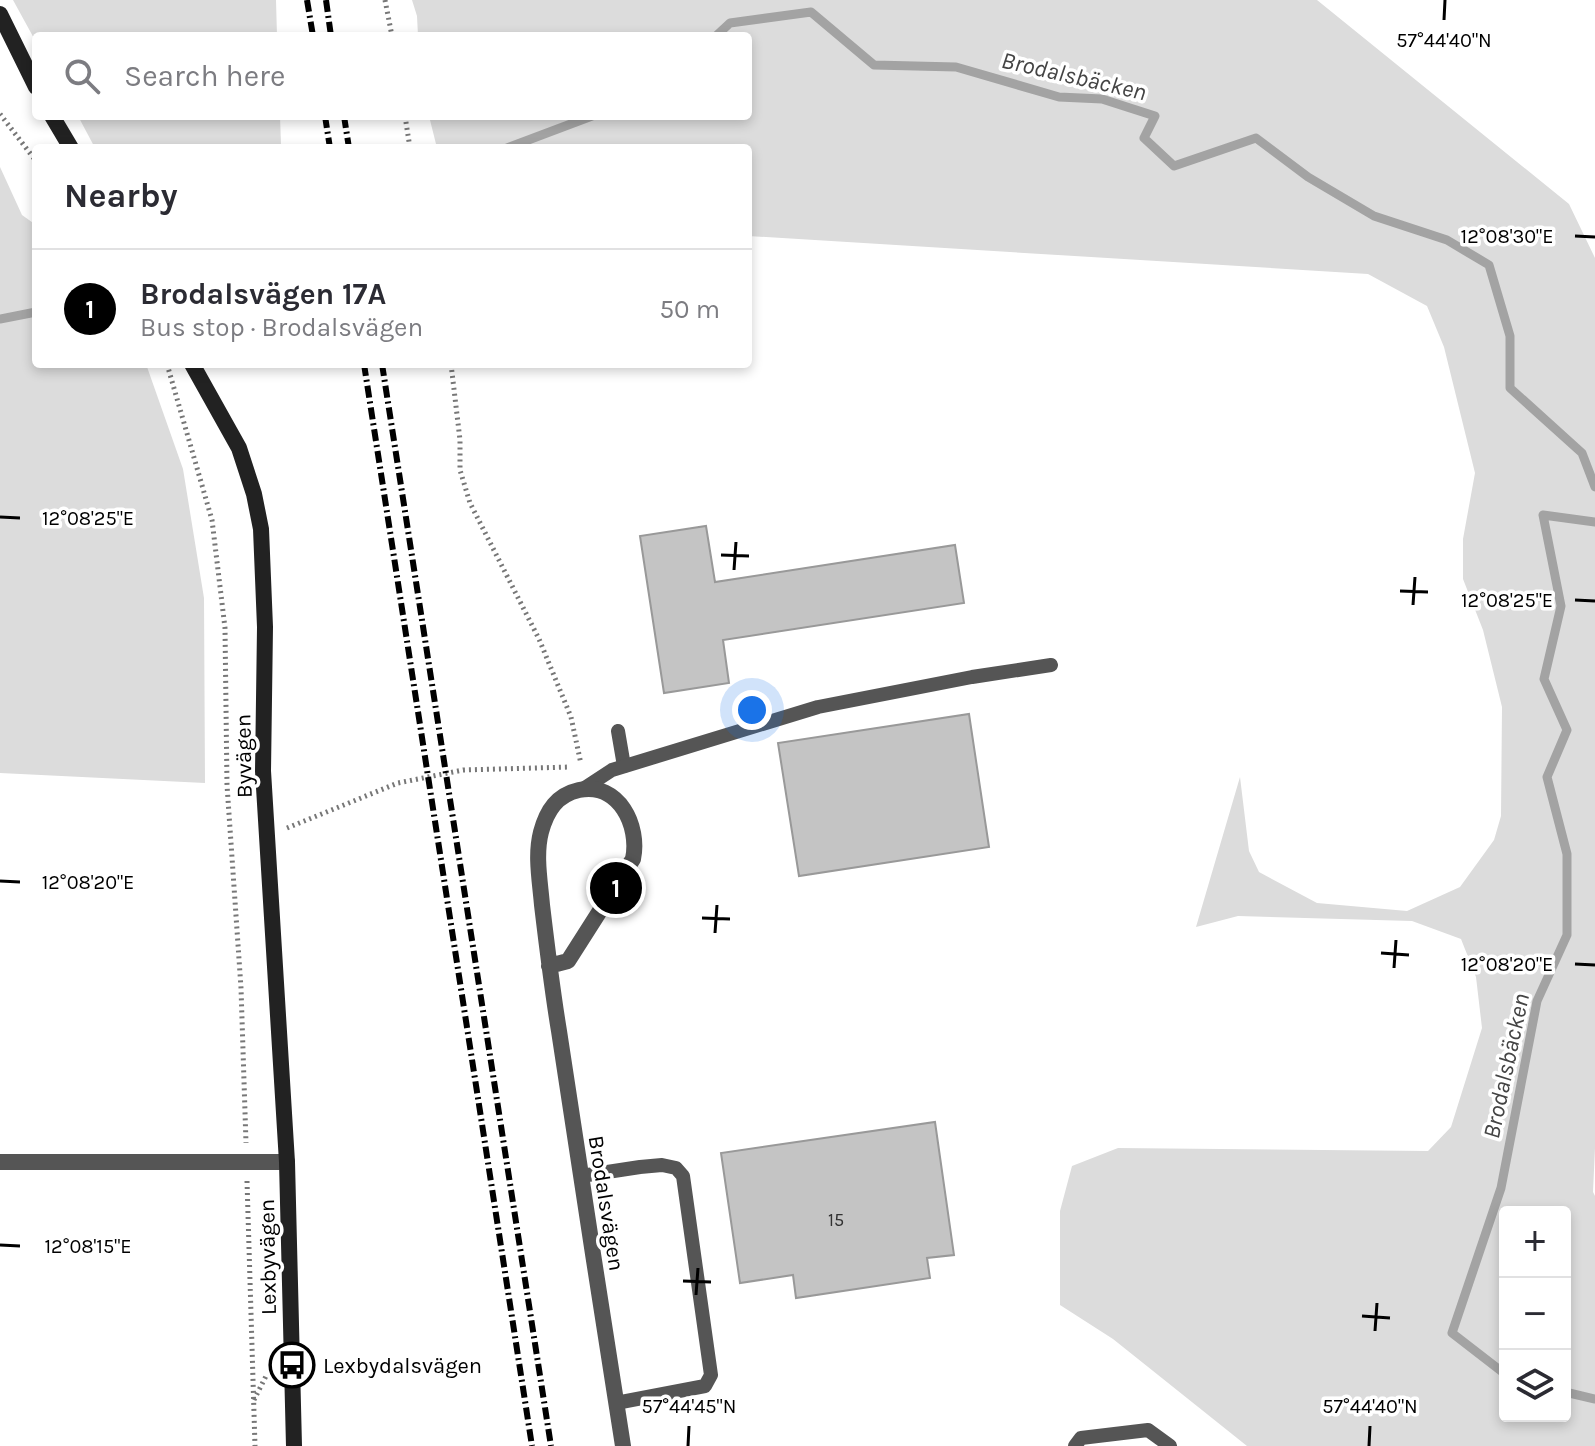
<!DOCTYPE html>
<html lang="en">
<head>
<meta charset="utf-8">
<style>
  :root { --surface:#fff; --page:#f2f2f3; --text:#2b2b33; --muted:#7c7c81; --line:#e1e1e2; --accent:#000 }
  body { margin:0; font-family:Karla,sans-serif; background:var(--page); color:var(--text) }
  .controls { position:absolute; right:24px; bottom:24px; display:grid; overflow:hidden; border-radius:8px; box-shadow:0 4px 12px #0003 }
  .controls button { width:72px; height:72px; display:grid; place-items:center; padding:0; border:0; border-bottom:2px solid var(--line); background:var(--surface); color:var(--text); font:40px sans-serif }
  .you { position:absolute; left:752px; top:710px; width:28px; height:28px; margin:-20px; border:6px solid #fff; border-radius:50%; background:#1a73e8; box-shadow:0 0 0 12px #1a73e833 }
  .badge { display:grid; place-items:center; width:52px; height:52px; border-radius:50%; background:var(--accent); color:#fff; font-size:26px; font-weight:700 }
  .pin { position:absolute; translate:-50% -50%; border:4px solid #fff; box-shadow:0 2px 8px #0006 }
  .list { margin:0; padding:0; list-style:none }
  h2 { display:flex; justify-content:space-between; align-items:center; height:104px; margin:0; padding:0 32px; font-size:34px }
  h2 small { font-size:26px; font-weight:400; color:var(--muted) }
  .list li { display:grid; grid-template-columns:52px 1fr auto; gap:24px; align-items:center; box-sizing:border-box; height:120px; padding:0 32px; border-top:2px solid var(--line) }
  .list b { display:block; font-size:30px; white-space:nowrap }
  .list p { margin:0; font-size:26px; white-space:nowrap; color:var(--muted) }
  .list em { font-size:26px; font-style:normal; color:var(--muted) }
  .icon { flex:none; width:44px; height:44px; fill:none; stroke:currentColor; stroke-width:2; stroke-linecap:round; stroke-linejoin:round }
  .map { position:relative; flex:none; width:1595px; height:1446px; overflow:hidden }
  .search { position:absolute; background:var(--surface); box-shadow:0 4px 12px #0003; left:32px; top:32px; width:720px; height:88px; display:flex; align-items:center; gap:20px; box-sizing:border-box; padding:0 28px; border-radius:8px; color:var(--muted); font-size:30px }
  .panel { position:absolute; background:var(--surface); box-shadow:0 4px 12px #0003; left:32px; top:144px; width:720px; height:224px; border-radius:8px }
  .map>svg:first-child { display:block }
</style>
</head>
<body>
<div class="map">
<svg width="1595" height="1446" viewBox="0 0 1595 1446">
  <rect width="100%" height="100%" fill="#fff"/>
  <!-- green -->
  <g fill="#dcdcdc" fill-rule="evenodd">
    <path d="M13 0H276L277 36H36V42Z"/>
    <path d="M412 0H1317L1569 204 1595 258V1148L1593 1192 1595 1196V1446H1247L1113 1339 1060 1305V1211L1072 1166 1118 1148 1428 1151 1451 1127 1482 1028 1476 977 1461 939 1412 921 1238 916 1196 927 1240 777 1249 851 1259 872 1317 903 1407 911 1460 887 1494 840 1501 816 1502 707 1483 630 1463 579V539L1475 473 1444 347 1427 306 1368 274 748 236V148H437L429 116H748V36H418L417 16ZM1505 1212H1565V1416H1505Z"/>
    <path d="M78 116H280L281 145 265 148H95Z"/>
    <path d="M0 167 22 215 36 225V364H146L183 469 204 598 205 783 0 773Z"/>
  </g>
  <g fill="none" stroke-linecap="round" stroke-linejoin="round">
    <!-- stream -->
    <g stroke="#a3a3a3" stroke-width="9">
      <path d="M716 36 730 23 811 12 874 65 956 67 1059 97 1102 99 1155 116 1144 138 1174 166 1256 138 1308 177 1374 216 1447 240 1489 265 1510 336V388L1582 453 1595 487"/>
      <path d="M507 148 592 116"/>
      <path d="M0 319 36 312"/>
      <path d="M1505 1374 1452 1333 1501 1188 1537 1001 1567 935V854L1547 777 1567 730 1544 679 1561 606 1543 515 1595 522"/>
      <path d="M1565 1392 1595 1399"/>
    </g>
  </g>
  <!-- building -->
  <g fill="#c4c4c4" stroke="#999" stroke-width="2">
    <path d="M706 526 715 582 955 545 964 603 723 640 729 683 664 693 640 536Z"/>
    <path d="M969 714 989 847 799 876 778 743Z"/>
    <path d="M935 1122 954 1255 927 1258 930 1278 796 1298 793 1275 740 1283 721 1153Z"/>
  </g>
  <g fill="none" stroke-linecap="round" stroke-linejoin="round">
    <!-- path -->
    <g stroke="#777" stroke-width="5" stroke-dasharray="2 4" stroke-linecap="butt">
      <path d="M385 0 392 36"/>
      <path d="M0 114 36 161"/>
      <path d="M405 116 410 148"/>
      <path d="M167 364 212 520 225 628 227 785 241 988 246 1143"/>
      <path d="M451 364 460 440V470L470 503 539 639 571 717 581 764"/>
      <path d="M287 828 398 783 463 770 570 767"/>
      <path d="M247 1181 255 1446"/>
      <path d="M254 1400 266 1376"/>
    </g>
    <!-- lane -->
    <g stroke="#555" stroke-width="14">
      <path d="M618 731 624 766"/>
      <path d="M583 789 612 770 818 707 972 677 1051 665"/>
      <path d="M581 1176 640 1167 662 1165 676 1168 683 1176 711 1375 705 1386 616 1403"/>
      <path d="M1075 1446 1081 1438 1148 1430 1170 1446"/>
    </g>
    <!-- street -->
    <g stroke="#555" stroke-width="16">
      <path d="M549 966 568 961 633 859C640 826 619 782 579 790 557 795 547 810 541 832 535 855 540 881 542 905 547 947 552 989 559 1031 580 1169 601 1308 623 1446"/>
      <path d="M0 1162H287"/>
    </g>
    <!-- secondary -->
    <g stroke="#222" stroke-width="16">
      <path d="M0 14 36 87"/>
      <path d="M52 116 71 148"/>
      <path d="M192 364 239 448 254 494 261 529 265 627 263 771 287 1162 294 1446"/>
    </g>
    <!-- rail -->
    <g stroke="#000" stroke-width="6" stroke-dasharray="12 4 2 4" stroke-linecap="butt">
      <path d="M307 0 313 36"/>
      <path d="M326 0 331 36"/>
      <path d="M325 116 330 148"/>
      <path d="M344 116 349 148"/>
      <path d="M364 364 532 1446"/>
      <path d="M382 364 551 1446"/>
    </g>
  </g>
  <!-- ticks -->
  <path fill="none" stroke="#000" stroke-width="3" d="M1444 20 1445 0M1575 236 1595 237M0 517 20 518M721 555 749 556M734 570 736 542M1400 591 1428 592M1575 600 1595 601M1413 605 1415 577M0 881 20 882M702 918 730 919M715 933 717 905M1381 953 1409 955M1575 964 1595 965M1394 968 1396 940M0 1245 20 1246M683 1281 711 1282M696 1295 698 1268M1362 1316 1390 1318M1375 1331 1377 1303M688 1446 689 1426M1369 1446 1370 1426"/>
  <!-- icons -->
  <defs>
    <g id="bus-ring" transform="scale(2.3)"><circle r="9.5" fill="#fff" stroke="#000" stroke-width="1.5"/><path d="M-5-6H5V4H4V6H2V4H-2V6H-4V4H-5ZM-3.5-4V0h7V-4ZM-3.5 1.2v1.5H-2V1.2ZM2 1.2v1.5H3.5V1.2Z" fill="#000"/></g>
  </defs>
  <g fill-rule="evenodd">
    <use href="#bus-ring" x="292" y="1365"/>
  </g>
  <g text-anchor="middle" stroke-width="7" stroke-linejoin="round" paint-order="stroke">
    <!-- number labels -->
    <g font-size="18" fill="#313131">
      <text x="836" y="1226">15</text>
    </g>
    <!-- street labels -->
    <g font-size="22" fill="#000" stroke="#fff">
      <text transform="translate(243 756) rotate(-91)" y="8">Byvägen</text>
      <text transform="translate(607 1203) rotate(81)" y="8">Brodalsvägen</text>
      <text transform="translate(267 1257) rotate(-91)" y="8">Lexbyvägen</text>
    </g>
    <!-- poi labels -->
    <g font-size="22" fill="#000" stroke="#fff" text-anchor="start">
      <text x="323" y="1373">Lexbydalsvägen</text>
    </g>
    <!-- water labels -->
    <g font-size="24" font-style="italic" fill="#444" stroke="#fff">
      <text transform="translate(1074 76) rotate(13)" y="8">Brodalsbäcken</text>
      <text transform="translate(1506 1066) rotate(-78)" y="8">Brodalsbäcken</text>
    </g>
  </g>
  <g font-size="20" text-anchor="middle" fill="#000" stroke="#fff" stroke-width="7" stroke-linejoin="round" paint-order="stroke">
    <text x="1444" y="47">57°44'40"N</text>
    <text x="1507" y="243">12°08'30"E</text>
    <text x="88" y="525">12°08'25"E</text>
    <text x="1507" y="607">12°08'25"E</text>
    <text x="88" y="889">12°08'20"E</text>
    <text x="1507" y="971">12°08'20"E</text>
    <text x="88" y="1253">12°08'15"E</text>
    <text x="689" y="1413">57°44'45"N</text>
    <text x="1370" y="1413">57°44'40"N</text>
  </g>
</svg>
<div class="controls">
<button>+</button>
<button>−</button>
<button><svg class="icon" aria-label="layers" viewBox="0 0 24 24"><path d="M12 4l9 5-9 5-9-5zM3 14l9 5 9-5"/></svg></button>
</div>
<div class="you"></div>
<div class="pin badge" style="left:616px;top:888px">1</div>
<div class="search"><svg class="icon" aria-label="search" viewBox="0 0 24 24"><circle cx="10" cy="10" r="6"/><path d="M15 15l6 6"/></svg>Search here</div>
<section class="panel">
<h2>Nearby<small></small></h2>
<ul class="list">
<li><span class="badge">1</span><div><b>Brodalsvägen 17A</b><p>Bus stop · Brodalsvägen</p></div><em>50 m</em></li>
</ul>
</section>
</div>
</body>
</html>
